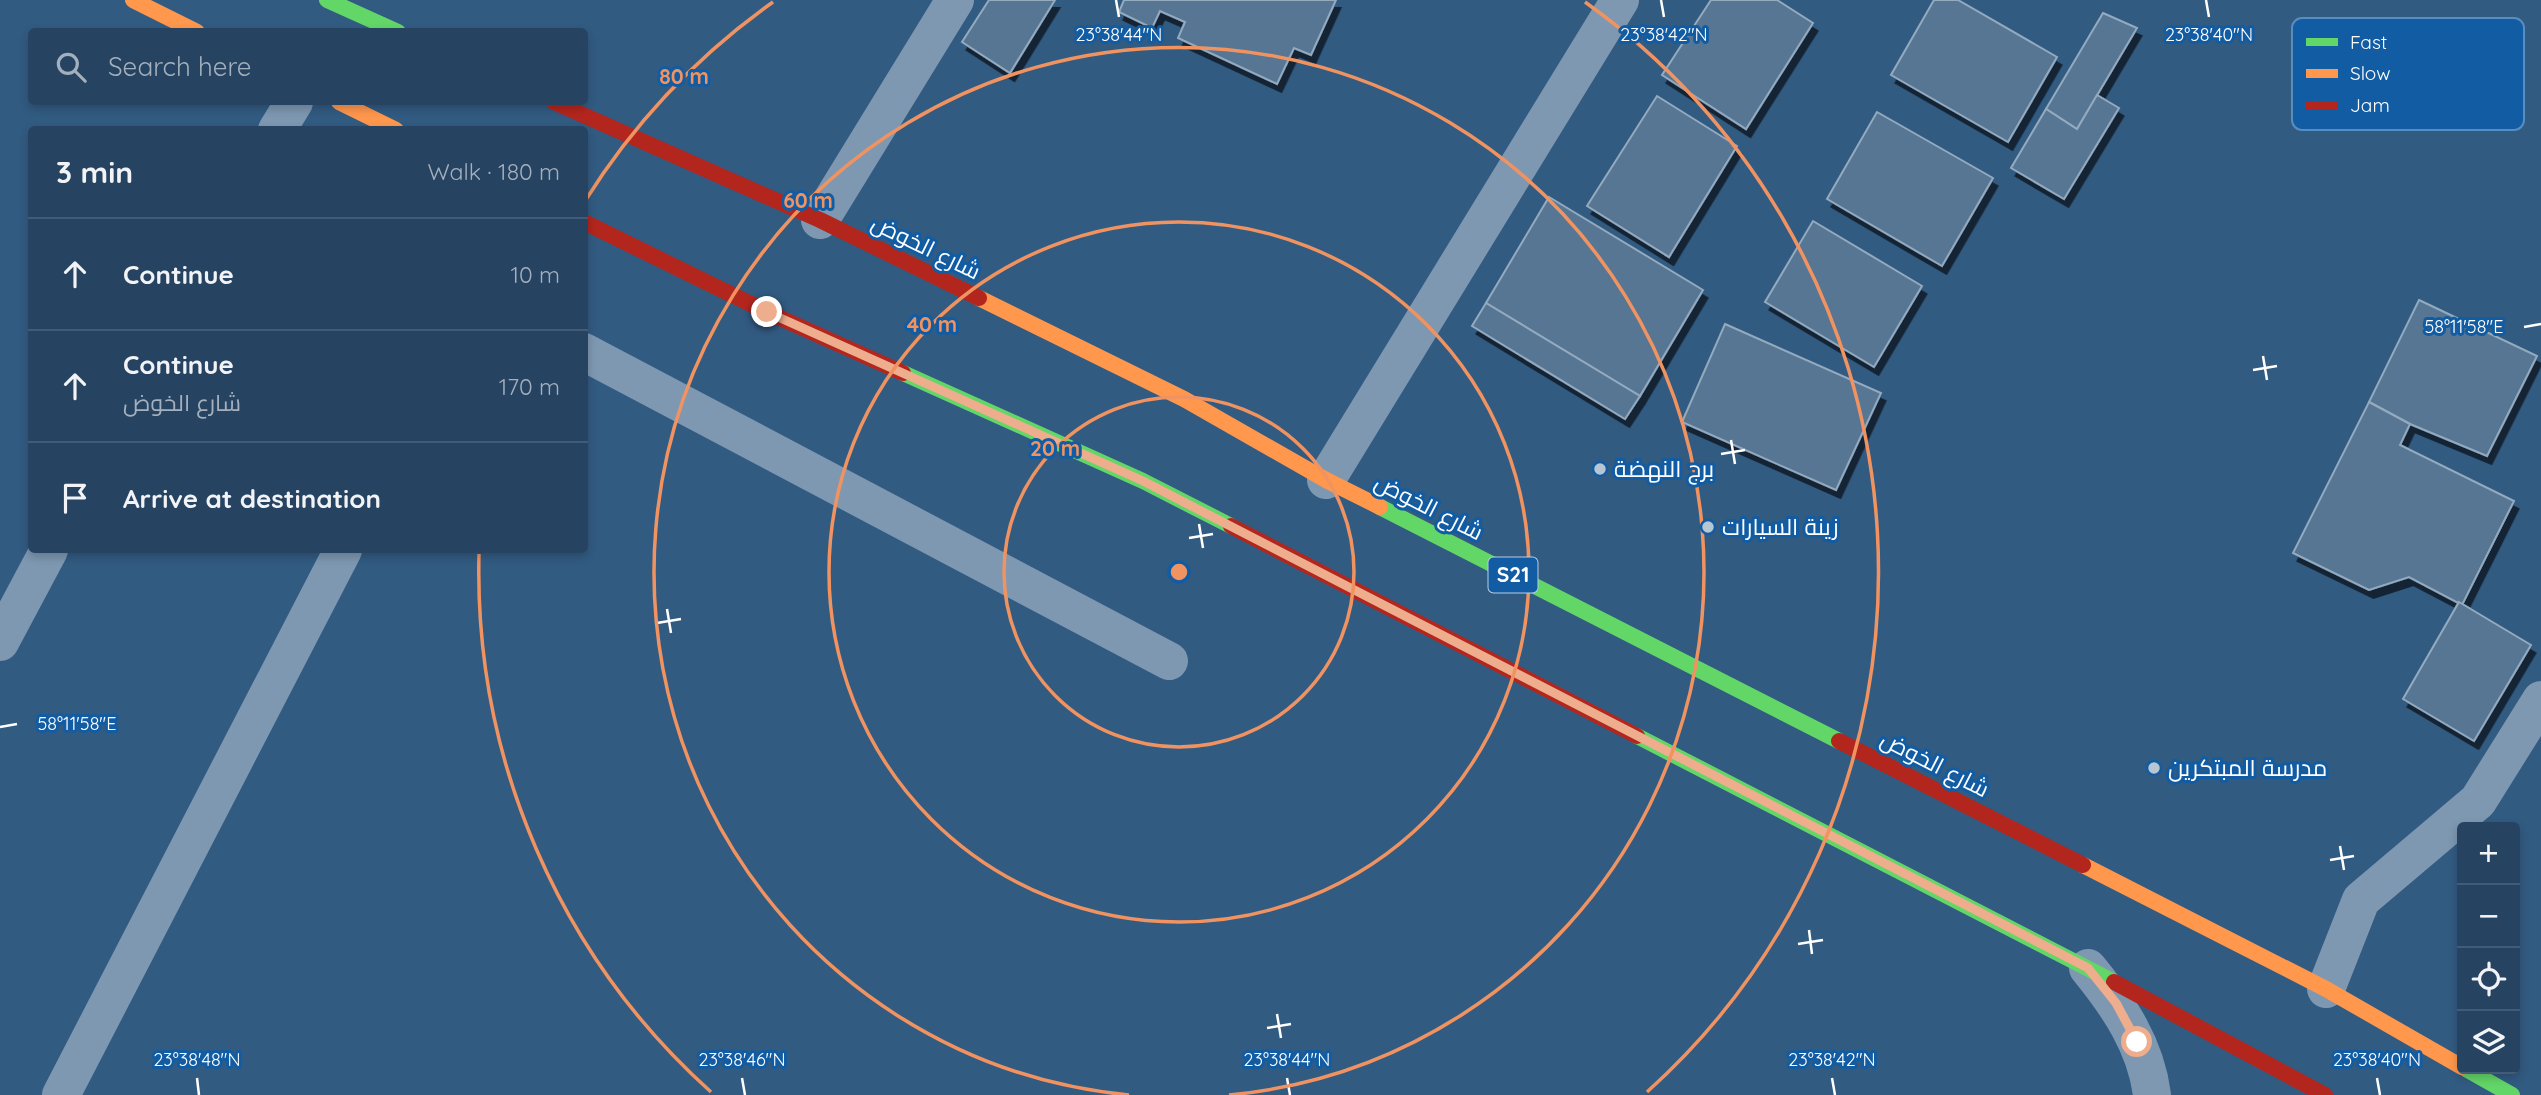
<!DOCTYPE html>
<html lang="en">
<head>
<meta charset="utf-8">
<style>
  :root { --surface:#264462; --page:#324e6b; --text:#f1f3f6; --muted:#a4b0be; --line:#425c77 }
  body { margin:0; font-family:Quicksand,Cairo,sans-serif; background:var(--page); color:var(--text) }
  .controls { position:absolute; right:21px; bottom:21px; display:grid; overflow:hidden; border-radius:7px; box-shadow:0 4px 10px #0003 }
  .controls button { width:63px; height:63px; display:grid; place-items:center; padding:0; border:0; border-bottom:2px solid var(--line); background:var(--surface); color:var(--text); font:35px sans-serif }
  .stop { position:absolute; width:21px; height:21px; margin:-16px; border:5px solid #eead8d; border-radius:50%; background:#fff }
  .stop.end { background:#eead8d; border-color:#fff; box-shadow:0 2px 7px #0008 }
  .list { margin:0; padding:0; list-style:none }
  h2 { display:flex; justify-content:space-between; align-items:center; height:91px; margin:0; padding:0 28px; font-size:30px }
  h2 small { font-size:23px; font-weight:400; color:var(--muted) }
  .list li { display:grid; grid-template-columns:46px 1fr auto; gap:21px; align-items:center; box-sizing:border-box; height:112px; padding:0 28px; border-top:2px solid var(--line) }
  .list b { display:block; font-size:26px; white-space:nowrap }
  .list p { margin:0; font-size:23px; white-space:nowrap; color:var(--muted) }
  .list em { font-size:23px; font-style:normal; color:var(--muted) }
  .icon { flex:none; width:38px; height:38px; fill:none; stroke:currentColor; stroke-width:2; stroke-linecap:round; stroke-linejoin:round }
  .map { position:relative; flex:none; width:2541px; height:1095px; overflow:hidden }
  .search { position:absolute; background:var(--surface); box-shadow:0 4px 10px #0003; left:28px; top:28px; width:560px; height:77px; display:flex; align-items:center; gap:18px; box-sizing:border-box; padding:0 24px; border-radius:7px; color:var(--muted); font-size:26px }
  .panel { position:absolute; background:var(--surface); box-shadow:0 4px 10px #0003; left:28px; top:126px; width:560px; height:427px; border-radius:7px }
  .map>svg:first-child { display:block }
</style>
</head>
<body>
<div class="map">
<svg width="2541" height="1095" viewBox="0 0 2541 1095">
  <defs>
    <filter id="shadow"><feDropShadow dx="4.5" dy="8" stdDeviation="0" flood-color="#0009"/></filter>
  </defs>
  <rect width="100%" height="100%" fill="#325b82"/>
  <!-- building -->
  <g fill="#577694" stroke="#93aabf" stroke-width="2" filter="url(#shadow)">
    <path d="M989 0H1055L1010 73 962 42Z"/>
    <path d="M1124 0H1336L1311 55 1294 48 1277 84 1178 38 1185 22 1160 11 1152 28 1119 12Z"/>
    <path d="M1711 0H1777L1813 23 1746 129 1662 75Z"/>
    <path d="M1934 0H1958L2057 57 2008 142 1891 75Z"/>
    <path d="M2103 13 2137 28 2077 129 2046 109Z"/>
    <path d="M2097 95 2119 108 2064 199 2011 168 2046 109 2077 129Z"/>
    <path d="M1657 96 1737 146 1669 257 1587 206Z"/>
    <path d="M1877 112 1993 178 1942 266 1827 199Z"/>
    <path d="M1549 197 1703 290 1640 396 1486 303Z"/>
    <path d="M1813 221 1922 286 1874 367 1765 302Z"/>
    <path d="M2419 300 2537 356 2487 456 2410 424 2369 402Z"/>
    <path d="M1486 303 1640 396 1625 419 1472 326Z"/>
    <path d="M1725 324 1881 393 1836 490 1682 422Z"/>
    <path d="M2369 402 2410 424 2400 445 2514 501 2462 605 2409 577 2369 590 2293 553Z"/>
    <path d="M2459 602 2531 645 2474 741 2403 699Z"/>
  </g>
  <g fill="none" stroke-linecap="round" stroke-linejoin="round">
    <!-- street -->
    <g stroke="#7e98b2" stroke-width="38">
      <path d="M277 130 294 102"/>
      <path d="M820 220 955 0"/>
      <path d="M584 352 1169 661"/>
      <path d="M1326 480 1620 0"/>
      <path d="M0 642 49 550"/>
      <path d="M2088 968C2119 1006 2146 1046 2152 1095"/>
      <path d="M2326 989 2361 900 2478 801 2541 700"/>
      <path d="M61 1095 343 550"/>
    </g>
    <!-- fast -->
    <g stroke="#63d668" stroke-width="16">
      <path d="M327 0 398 32"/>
      <path d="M903 373 1143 481 1231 526"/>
      <path d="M1380 507 1839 741"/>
      <path d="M1637 736 2114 982"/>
      <path d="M2466 1069 2512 1095"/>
    </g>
    <!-- slow -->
    <g stroke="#ff974d" stroke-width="16">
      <path d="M133 0 197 32"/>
      <path d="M339 102 396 130"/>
      <path d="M979 298 1184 399 1326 480 1380 507"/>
      <path d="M2083 865 2326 989 2462 1067"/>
    </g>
    <!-- jam -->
    <g stroke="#b3261e" stroke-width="16">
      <path d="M554 102 820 220 979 298"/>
      <path d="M584 222 767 312 903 373"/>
      <path d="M1231 526 1637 736"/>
      <path d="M1839 741 2083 865"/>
      <path d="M2114 982 2325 1095"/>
    </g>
  </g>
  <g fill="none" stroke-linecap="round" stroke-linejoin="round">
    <!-- route -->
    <path stroke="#eead8d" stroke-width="9" d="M767 312 1143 481 2088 968 2116 1003 2137 1042"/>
  </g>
  <!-- ticks -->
  <path fill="none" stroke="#fff" stroke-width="2.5" d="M1116 0 1119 17M1661 0 1664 17M2206 0 2209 17M2524 327 2541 324M2263 356 2267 380M2253 370 2277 366M1731 440 1735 464M1721 454 1745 450M1199 524 1203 548M1189 538 1213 534M667 609 671 633M657 623 681 619M0 727 17 724M2340 846 2344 870M2330 860 2354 856M1809 930 1812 954M1798 944 1823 940M1277 1014 1281 1038M1267 1028 1291 1024M197 1078 199 1095M742 1078 745 1095M1287 1078 1290 1095M1832 1078 1835 1095M2377 1078 2380 1095"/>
  <!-- distance rings -->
  <g fill="none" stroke="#f09361" stroke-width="3.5">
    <circle cx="1179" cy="572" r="175"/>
    <circle cx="1179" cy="572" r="350"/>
    <path d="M1129 1095A525 525 0 1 1 1229 1095"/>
    <path d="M711 1092A700 700 0 0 1 479 554M585 201A700 700 0 0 1 773 2M1585 2A700 700 0 0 1 1647 1092"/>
  </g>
  <!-- markers -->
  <g fill="#b7c6d3" stroke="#115ca3" stroke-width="2.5">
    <circle cx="1600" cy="469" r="7"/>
    <circle cx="1708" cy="527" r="7"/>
    <circle cx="2154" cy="768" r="7"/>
  </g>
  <g text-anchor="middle" stroke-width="6" stroke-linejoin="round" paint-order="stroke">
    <!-- shield labels -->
    <rect fill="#115ca3" stroke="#b8cee3" stroke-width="2" x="1488.5" y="557.5" width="49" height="35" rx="5"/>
    <g font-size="21" font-weight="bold" fill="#fff">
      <text x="1513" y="582">S21</text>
    </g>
    <!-- street labels -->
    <g font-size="23" fill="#fff" stroke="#115ca3">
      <text transform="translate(926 247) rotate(26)" y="8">شارع الخوض</text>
      <text transform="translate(1429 507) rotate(27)" y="8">شارع الخوض</text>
      <text transform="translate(1935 764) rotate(27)" y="8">شارع الخوض</text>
    </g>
    <!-- poi labels -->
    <g font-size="23" fill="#fff" stroke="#115ca3" text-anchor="start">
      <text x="1614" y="477">برج النهضة</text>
      <text x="1722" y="535">زينة السيارات</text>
      <text x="2168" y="776">مدرسة المبتكرين</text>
    </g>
  </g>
  <!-- legend -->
  <rect x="2292" y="18" width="232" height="112" rx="10" fill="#115ca3" stroke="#588dbf" stroke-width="2"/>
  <rect x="2306" y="38" width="32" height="8" fill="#63d668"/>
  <rect x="2306" y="69" width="32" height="9" fill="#ff974d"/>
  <rect x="2306" y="101" width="32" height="8" fill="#b3261e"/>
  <g font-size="19" fill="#fff">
    <text x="2350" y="49">Fast</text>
    <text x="2350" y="80">Slow</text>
    <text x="2350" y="112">Jam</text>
  </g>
  <g font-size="18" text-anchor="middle" fill="#fff" stroke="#115ca3" stroke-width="6" stroke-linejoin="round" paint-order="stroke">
    <text x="1119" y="41">23°38'44"N</text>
    <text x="1664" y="41">23°38'42"N</text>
    <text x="2209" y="41">23°38'40"N</text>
    <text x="2464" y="333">58°11'58"E</text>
    <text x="77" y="730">58°11'58"E</text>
    <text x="197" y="1066">23°38'48"N</text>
    <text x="742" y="1066">23°38'46"N</text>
    <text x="1287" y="1066">23°38'44"N</text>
    <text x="1832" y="1066">23°38'42"N</text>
    <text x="2377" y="1066">23°38'40"N</text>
  </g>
  <circle cx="1179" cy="572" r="10" fill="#f09361" stroke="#115ca3" stroke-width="3.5"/>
  <g font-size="21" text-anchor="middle" font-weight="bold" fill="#f09361" stroke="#115ca3" stroke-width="6" stroke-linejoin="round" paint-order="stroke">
    <text x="684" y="84">80 m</text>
    <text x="808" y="208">60 m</text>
    <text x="932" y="332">40 m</text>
    <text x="1055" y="456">20 m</text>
  </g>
</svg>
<div class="controls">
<button>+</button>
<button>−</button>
<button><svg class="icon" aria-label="locate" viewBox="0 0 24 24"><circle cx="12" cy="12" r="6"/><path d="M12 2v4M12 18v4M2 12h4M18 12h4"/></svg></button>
<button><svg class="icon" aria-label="layers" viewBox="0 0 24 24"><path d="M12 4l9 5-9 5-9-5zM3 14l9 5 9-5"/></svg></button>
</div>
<div class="stop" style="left:2137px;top:1042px"></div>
<div class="stop end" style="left:767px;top:312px"></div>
<div class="search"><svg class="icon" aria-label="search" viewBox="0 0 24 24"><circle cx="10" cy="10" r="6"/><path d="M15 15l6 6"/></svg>Search here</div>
<section class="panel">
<h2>3 min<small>Walk · 180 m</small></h2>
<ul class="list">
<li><svg class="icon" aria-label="ahead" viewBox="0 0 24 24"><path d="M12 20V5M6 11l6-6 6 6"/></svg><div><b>Continue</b></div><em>10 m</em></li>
<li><svg class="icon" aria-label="ahead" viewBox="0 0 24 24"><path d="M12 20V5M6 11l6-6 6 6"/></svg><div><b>Continue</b><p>شارع الخوض</p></div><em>170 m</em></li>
<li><svg class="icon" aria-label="arrive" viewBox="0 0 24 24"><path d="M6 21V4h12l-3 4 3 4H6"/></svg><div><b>Arrive at destination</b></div></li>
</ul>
</section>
</div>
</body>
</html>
